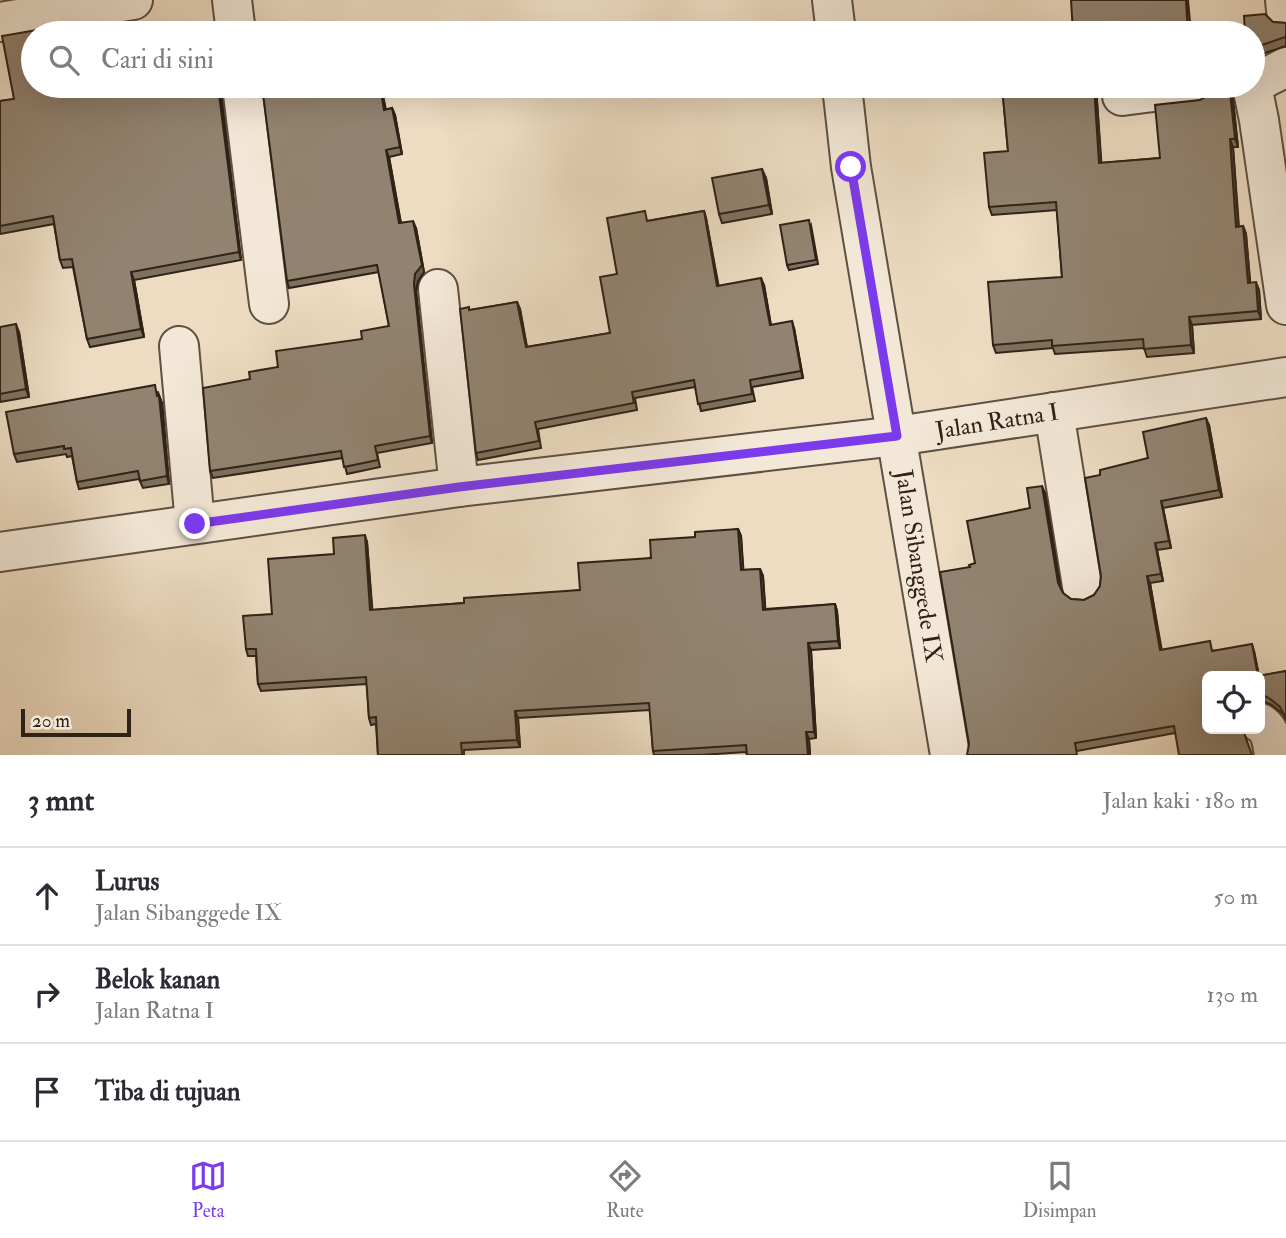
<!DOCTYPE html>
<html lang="id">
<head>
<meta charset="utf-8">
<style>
  :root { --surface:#fff; --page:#f7f7f7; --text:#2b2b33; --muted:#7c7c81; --line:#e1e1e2; --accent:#7c3aed }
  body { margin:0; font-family:"IM FELL Double Pica",serif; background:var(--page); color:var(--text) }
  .controls { position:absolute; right:21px; bottom:21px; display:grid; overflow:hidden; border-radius:10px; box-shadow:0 7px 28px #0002 }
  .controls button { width:63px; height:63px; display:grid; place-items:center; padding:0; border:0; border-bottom:2px solid var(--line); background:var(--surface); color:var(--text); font:35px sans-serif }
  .scale { position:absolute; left:21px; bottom:18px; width:110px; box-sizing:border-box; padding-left:7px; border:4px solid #2f2217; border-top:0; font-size:19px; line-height:24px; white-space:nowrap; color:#2f2217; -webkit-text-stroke:5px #f3e8d7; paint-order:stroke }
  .stop { position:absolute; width:21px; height:21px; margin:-16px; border:5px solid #7c3aed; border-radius:50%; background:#fff }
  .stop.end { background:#7c3aed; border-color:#fff; box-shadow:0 2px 7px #0008 }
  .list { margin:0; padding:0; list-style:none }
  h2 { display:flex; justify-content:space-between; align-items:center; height:91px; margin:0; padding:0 28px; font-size:30px }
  h2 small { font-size:23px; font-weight:400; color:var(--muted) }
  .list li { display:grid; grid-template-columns:46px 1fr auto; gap:21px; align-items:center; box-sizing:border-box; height:98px; padding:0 28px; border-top:2px solid var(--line) }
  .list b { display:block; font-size:26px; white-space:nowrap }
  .list p { margin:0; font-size:23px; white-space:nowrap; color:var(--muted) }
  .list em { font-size:23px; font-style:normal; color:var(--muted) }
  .icon { flex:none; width:38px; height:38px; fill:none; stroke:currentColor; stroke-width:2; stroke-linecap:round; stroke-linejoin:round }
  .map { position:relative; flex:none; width:1286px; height:755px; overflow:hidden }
  .search { position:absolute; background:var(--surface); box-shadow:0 7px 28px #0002; left:21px; right:21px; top:21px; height:77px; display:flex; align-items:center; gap:18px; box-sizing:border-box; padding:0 24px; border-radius:38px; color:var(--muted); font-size:26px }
  .sheet { height:385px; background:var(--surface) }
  nav { display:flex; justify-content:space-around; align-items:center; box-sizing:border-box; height:98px; border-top:2px solid var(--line); background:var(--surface); font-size:19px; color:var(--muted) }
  nav a { display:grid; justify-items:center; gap:4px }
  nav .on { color:var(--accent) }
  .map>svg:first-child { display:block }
</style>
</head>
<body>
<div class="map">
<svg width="1286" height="755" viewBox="0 0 1286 755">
  <rect width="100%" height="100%" fill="#eddcc2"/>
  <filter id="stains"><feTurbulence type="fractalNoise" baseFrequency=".00286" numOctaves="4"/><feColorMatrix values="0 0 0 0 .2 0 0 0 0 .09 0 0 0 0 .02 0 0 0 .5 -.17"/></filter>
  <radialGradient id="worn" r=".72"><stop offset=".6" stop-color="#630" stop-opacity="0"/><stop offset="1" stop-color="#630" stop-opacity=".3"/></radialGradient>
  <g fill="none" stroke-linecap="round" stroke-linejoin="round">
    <!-- street casing -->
    <g stroke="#5e5042" stroke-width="42">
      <g id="street">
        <path d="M232 0 236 33"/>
        <path d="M832 0 836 33"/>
        <path d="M1285 0 1286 10"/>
        <path d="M0 22 133 0"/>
        <path d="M1253 79 1265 78 1286 67"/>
        <path d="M242 86 269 304"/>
        <path d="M842 86 851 167 950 755"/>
        <path d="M1252 86 1259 120 1286 305"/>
        <path d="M1122 96 1200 86"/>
        <path d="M438 289 459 487"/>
        <path d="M179 346 195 524"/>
        <path d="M1054 412 1082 586"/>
        <path d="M0 552 459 487 897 436 1286 377"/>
        <path d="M1260 723C1271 729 1272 743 1274 755"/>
      </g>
    </g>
    <!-- street -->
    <use href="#street" stroke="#f3e8d7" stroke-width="38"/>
  </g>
  <!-- wall -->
  <g fill="#7e7160" stroke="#2f2217" stroke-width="2">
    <path d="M1273 22 1286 23V46L1265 53 1253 54V33Z"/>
    <path d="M33 86H220L241 260 134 280 144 337 90 347 87 339 73 267 63 268 60 260 54 224 0 234V101L14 99Z"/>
    <path d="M280 86H381L386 110 392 108 395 115 402 154 389 157 401 223 416 228 424 272 418 281 416 291 432 443 377 453 380 467 347 474 343 458 213 478 210 471 250 379 278 367 362 339 389 326 379 272 289 288 287 281Z"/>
    <path d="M1002 86H1096L1101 163 1160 158 1200 100 1230 92 1233 100 1238 147H1233L1239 227 1243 226 1246 234 1250 283 1259 290 1261 319 1192 325 1194 353 1147 357 1144 348 1055 354 1053 348 996 353 993 345 1062 277 1057 210 992 215 989 207 1008 151Z"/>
    <path d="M766 178 772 214 722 223 719 214Z"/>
    <path d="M704 211 706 218 718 286 764 285 771 325 794 328 803 378 752 387 755 401 701 411 695 387 635 398 637 410 538 429 541 448 478 460 476 453 470 310 517 302 520 309 527 347 610 333 617 274 648 221Z"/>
    <path d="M811 225 818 264 789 270 787 265Z"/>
    <path d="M0 327 19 332 29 397 0 402Z"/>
    <path d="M158 392 162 403 169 484 143 488 139 479 79 489 77 482 72 456 67 457 66 454 17 462 14 454Z"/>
    <path d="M1209 425 1222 497 1163 508 1171 548 1157 550 1163 581 1150 583 1161 650 1254 651 1259 676 1286 671V720L1283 714 1272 705 1263 701 1260 702V676L1175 733 1077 751 969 744 970 567 975 563 1045 493 1060 587 1063 593 1071 599 1084 600 1094 595 1100 586 1101 576 1100 475 1148 458Z"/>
    <path d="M738 529 741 536 743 570 760 569 763 576 765 609 835 604 837 611 840 648 811 650 816 738 809 739 810 755H747L746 752 701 755H654L653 751 650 710 518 718 520 747 464 750V755H378L376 724 371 725 369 718 367 684 261 691 258 684 256 656H248L246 649 272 614 334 554 367 542 372 610 464 603 580 590 695 537Z"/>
  </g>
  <!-- shaded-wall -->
  <g fill="#665c4e" stroke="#2f2217" stroke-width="2">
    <path d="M1186 0H1188L1191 33H1188Z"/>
    <path d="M218 86H220L241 260 239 252Z"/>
    <path d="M380 86H381L387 117 384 110Z"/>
    <path d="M1094 86H1096L1102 171 1099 163Z"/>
    <path d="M1230 92 1233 100 1238 147 1235 139Z"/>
    <path d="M392 108 395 115 402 154 400 147Z"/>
    <path d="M1230 139 1233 147 1239 235 1236 227Z"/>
    <path d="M386 150 389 157 402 230 399 223Z"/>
    <path d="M762 169 766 178 772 214 769 205Z"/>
    <path d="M704 211 706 218 720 293 717 286Z"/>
    <path d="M413 221 416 228 424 272 418 281 416 291 432 443 430 436 414 284Z"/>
    <path d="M1243 226 1246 234 1251 291 1248 283Z"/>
    <path d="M131 272 134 280 144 337 141 329Z"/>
    <path d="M761 278 764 285 772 332 770 325Z"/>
    <path d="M1256 282 1259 290 1261 319 1258 311Z"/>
    <path d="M517 302 520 309 528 354 526 347Z"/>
    <path d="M1189 317 1192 325 1194 353 1191 345Z"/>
    <path d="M792 321 794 328 803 378 801 371Z"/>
    <path d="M16 324 19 332 29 397 26 389Z"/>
    <path d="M159 396 162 403 169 484 167 476Z"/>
    <path d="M1206 418 1209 425 1222 497 1219 490Z"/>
    <path d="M1042 486 1045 493 1061 590 1058 583Z"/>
    <path d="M1161 501 1163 508 1171 548 1169 541Z"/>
    <path d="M738 529 741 536 744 577 741 570Z"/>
    <path d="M365 535 367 542 373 617 370 610Z"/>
    <path d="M1155 543 1157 550 1163 581 1161 574Z"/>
    <path d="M760 569 763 576 766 617 763 610Z"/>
    <path d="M1147 576 1150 583 1163 657 1160 650Z"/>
    <path d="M835 604 837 611 840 648 838 641Z"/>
    <path d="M808 643 811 650 816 738 814 732Z"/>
    <path d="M1252 644 1254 651 1259 676H1258Z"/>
    <path d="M515 711 518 718 520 747 517 740Z"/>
    <path d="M806 732 809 739 810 755H808Z"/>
  </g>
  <!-- building -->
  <g fill="#928370" stroke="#2f2217" stroke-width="2">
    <path d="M1071 0H1186L1188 33H1073Z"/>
    <path d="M1265 14 1273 22 1286 23V38L1285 37 1262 45 1253 46V33H1245L1244 16Z"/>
    <path d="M66 25 68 33H33V86H218L239 252 131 272 141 329 87 339 72 259 60 260 53 216 0 226V101L14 99 2 36Z"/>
    <path d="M280 86H380L384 110 392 108 400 147 386 150 399 223 413 221 422 265 415 274 414 284 430 436 375 446 378 460 344 467 341 451 210 471 203 388 250 379 249 372 278 367 276 351 362 339 361 331 389 326 377 265 287 281 263 94 281 90Z"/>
    <path d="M1002 86H1094L1099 163 1160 158 1155 105 1200 100 1212 93 1230 92 1235 139H1230L1236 227 1243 226 1248 283 1256 282 1258 311 1189 317 1191 345 1144 349 1143 339 1052 346V340L993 345 988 282 1062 277 1056 202 989 207 984 153 1008 151Z"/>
    <path d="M762 169 769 205 719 214 712 178Z"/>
    <path d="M645 211 647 221 704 211 717 286 761 278 770 325 792 321 801 371 750 380 752 394 698 404 694 380 632 392 634 403 535 422 539 441 476 453 460 309 469 307V310L517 302 526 347 610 333 600 277 617 274 607 218Z"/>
    <path d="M809 220 816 260 787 265 780 225Z"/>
    <path d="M16 324 26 389 0 394V327Z"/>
    <path d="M155 385 157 396H159L167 476 140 481 138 471 77 482 71 448 64 449V446L14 454 6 412Z"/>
    <path d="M1206 418 1219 490 1161 501 1169 541 1155 543 1161 574 1147 576 1160 650 1210 641 1212 651 1252 644 1258 676H1207V729H1241L1244 733 1252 755H1179L1174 726 1075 743 1077 755H967L969 744 940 572 970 567 969 565 975 563 967 521 1030 508 1027 488 1042 486 1058 583 1063 593 1071 599 1084 600 1094 595 1100 586 1101 576 1085 478 1100 475V470L1148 458 1143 432Z"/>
    <path d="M738 529 741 570 760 569 763 610 835 604 838 641 808 643 814 732H806L808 755H747L746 745 653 751 649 703 515 711 517 740 461 743 462 755H378L376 717 369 718 366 677 258 684 256 649H246L243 616 272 614 268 559 334 554 333 538 365 535 370 610 464 603V598L580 590 578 563 651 558 650 540 695 537V532Z"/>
    <path d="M1286 671V718L1280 707 1269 698 1260 694V676H1258Z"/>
  </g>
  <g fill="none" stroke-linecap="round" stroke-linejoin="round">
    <!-- route -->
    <path stroke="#7c3aed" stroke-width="9" d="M195 524 459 487 897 436 851 167"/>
  </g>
  <g text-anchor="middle" stroke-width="7" stroke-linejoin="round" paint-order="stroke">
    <!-- street labels -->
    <g font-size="24" fill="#2f2217" stroke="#f3e8d7">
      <text transform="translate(997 421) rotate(-9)" y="8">Jalan Ratna I</text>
      <text transform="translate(919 566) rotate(81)" y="8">Jalan Sibanggede IX</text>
    </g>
  </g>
  <rect width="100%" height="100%" filter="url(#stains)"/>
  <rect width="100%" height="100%" fill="url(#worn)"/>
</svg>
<div class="controls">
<button><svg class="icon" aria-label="locate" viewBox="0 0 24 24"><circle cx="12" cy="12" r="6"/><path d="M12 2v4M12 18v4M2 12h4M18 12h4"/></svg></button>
</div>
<div class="scale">20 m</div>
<div class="stop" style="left:851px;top:167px"></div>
<div class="stop end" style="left:195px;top:524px"></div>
<div class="search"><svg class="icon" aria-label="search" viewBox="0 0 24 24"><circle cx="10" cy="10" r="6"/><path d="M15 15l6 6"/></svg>Cari di sini</div>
</div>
<section class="sheet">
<h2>3 mnt<small>Jalan kaki · 180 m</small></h2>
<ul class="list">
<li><svg class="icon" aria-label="ahead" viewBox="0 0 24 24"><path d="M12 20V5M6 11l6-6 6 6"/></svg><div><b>Lurus</b><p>Jalan Sibanggede IX</p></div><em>50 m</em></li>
<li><svg class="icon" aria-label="right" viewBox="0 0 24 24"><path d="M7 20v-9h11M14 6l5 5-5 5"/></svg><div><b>Belok kanan</b><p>Jalan Ratna I</p></div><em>130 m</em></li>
<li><svg class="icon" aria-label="arrive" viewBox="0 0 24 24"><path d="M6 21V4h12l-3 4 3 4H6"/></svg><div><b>Tiba di tujuan</b></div></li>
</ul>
</section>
<nav>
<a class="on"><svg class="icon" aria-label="map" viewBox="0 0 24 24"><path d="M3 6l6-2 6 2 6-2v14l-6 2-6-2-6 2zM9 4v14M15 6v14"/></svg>Peta</a>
<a><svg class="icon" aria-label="directions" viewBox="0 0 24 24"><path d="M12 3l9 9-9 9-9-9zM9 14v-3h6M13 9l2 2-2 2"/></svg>Rute</a>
<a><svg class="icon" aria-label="saved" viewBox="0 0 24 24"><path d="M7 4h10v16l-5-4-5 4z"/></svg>Disimpan</a>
</nav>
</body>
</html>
